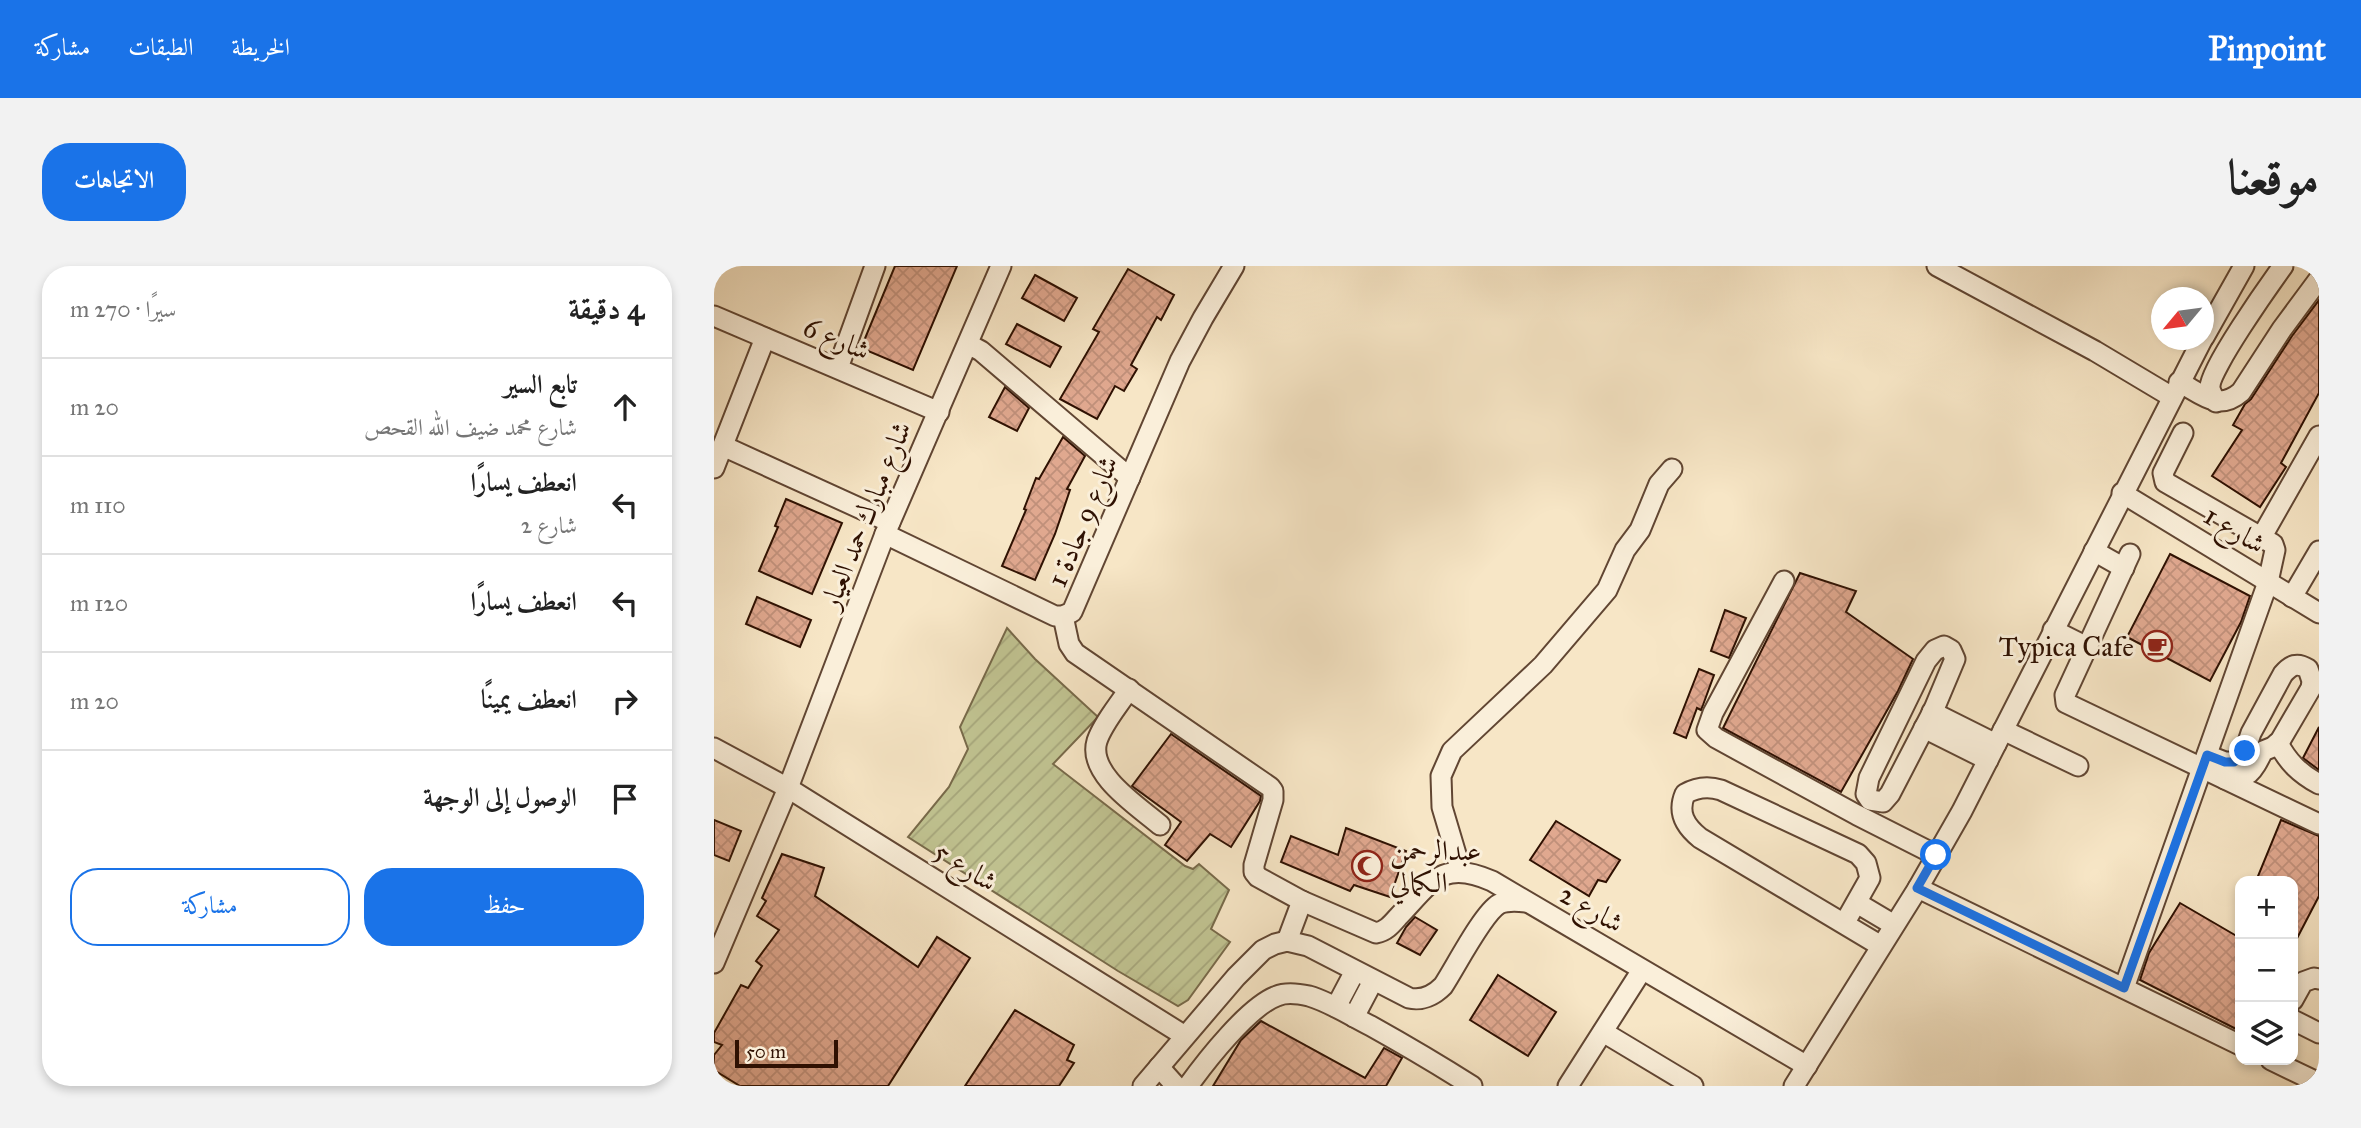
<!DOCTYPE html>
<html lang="ar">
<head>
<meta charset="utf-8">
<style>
  :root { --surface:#fff; --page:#f2f2f2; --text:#222; --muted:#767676; --line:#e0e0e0; --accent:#1a73e8 }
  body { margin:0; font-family:"IM FELL Great Primer",Amiri,serif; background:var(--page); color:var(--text); direction:rtl }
  .controls { position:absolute; right:21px; bottom:21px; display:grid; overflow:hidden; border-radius:14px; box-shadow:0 4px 10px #0003 }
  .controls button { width:63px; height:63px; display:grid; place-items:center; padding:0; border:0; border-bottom:2px solid var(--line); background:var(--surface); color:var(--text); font:35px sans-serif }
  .compass { position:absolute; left:1437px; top:21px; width:63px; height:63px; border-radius:50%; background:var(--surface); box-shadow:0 4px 10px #0003; rotate:241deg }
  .scale { position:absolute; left:21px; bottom:18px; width:103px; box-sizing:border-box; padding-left:7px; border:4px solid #2f1102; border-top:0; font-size:19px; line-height:24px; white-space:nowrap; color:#2f1102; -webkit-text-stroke:5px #faefda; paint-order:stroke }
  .stop { position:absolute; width:21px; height:21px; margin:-16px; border:5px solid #1a73e8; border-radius:50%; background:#fff }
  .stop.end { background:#1a73e8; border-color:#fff; box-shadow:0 2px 7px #0008 }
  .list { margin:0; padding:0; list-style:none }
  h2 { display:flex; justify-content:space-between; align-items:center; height:91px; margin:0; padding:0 28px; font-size:30px }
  h2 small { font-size:23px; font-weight:400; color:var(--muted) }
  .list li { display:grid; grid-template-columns:46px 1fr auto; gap:21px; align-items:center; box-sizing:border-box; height:98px; padding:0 28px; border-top:2px solid var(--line) }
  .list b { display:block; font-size:26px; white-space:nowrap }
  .list p { margin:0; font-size:23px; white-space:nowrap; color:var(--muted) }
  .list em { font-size:23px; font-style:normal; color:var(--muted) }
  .actions { display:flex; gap:14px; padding:21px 28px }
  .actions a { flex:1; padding:16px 0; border:2px solid var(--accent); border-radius:28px; text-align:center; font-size:24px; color:var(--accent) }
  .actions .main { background:var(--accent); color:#fff }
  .icon { flex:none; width:38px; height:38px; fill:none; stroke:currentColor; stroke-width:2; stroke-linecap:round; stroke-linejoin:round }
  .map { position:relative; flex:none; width:1605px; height:820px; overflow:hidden; direction:ltr; border-radius:28px }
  header { display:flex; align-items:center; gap:42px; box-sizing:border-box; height:98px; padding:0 35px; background:var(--accent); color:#fff }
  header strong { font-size:33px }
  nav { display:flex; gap:38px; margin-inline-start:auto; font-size:24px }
  .intro { display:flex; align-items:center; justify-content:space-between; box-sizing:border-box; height:168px; padding:0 42px }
  h1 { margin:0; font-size:49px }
  .button { padding:18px 32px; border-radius:28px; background:var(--accent); color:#fff; font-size:24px; font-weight:700 }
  main { display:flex; gap:42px; padding:0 42px }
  aside { flex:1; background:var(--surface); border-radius:28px; box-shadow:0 4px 10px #0003 }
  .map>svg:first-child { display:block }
</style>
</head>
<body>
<header>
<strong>Pinpoint</strong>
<nav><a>الخريطة</a><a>الطبقات</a><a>مشاركة</a></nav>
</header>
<div class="intro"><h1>موقعنا</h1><a class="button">الاتجاهات</a></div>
<main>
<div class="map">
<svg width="1605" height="820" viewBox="0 0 1605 820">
  <defs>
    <pattern id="garden-furrows" width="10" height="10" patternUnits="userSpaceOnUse" patternTransform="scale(1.75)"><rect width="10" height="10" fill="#c1c492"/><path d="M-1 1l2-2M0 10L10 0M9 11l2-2" fill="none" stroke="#a6a77c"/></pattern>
    <pattern id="building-cross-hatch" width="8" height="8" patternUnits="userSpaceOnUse" patternTransform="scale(1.75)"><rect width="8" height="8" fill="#e0a88f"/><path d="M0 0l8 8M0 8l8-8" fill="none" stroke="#c0907a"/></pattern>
  </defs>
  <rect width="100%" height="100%" fill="#f7e6c6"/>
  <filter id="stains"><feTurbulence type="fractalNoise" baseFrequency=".00286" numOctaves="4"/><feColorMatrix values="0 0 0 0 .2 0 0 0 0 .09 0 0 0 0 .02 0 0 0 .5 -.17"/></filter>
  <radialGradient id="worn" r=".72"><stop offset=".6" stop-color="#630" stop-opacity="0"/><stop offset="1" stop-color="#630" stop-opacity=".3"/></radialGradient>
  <!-- garden -->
  <path fill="url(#garden-furrows)" stroke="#786a4a" stroke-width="2" d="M293 362 321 393 384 451 339 498 471 600 479 603 485 598 515 624 497 663 516 676 474 734 464 740 404 705 194 571 235 521 254 483 246 461Z"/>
  <!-- building -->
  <g fill="url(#building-cross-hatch)" stroke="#2f1102" stroke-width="2">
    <path d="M181 0H243L199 104 147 82Z"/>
    <path d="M414 3 460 29 447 54 443 51 417 99 423 103 410 125 401 120 383 153 346 133 385 66 379 63Z"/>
    <path d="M321 9 363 32 350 55 308 32Z"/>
    <path d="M1605 34V127L1567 197 1572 201 1546 241 1498 210 1528 164 1519 159 1531 138 1537 133 1578 70Z"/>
    <path d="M303 58 347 81 336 101 292 78Z"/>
    <path d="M291 121 315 142 303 165 275 151Z"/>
    <path d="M349 171 371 190 353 223 356 224 341 268 321 314 288 300 312 244 310 243 322 212 325 213Z"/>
    <path d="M72 233 128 257 98 328 45 305 64 261 61 260Z"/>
    <path d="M1456 288 1536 330 1527 356 1496 415 1413 371Z"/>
    <path d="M1086 307 1142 325 1132 346 1199 393 1184 425 1127 526 1009 462Z"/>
    <path d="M43 331 97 354 86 381 32 358Z"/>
    <path d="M1011 344 1032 352 1015 392 997 385Z"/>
    <path d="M985 403 1000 409 989 439 987 444 983 442 972 472 960 467Z"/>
    <path d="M1605 461V504L1589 492Z"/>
    <path d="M457 468 547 530 546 535 517 581 496 568 473 595 451 579 467 556 418 520Z"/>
    <path d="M0 554 27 565 15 595 0 589Z"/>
    <path d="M1567 554 1605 570V630L1579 680V615H1542Z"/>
    <path d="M842 555 906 594 892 616 884 614 875 630 816 594Z"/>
    <path d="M632 562 692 585 676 631 640 619 636 625 567 596 577 570 624 589Z"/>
    <path d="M68 588 110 602 101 630 204 701 223 671 256 692 174 820H26L0 804V789L8 779 0 776V767L27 719 34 722 48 700 42 695 65 664 43 650 52 635 48 632Z"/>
    <path d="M1466 637 1526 672V765L1426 714 1435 687Z"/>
    <path d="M701 651 723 664 706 689 683 677 692 661Z"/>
    <path d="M784 709 842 746 814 790 756 754Z"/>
    <path d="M301 744 360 779 353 794 360 797 345 820H251Z"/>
    <path d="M547 755 651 812 670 782 688 792 672 820H499L527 774Z"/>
  </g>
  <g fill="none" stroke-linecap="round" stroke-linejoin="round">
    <!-- minor casing -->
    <g stroke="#614633" stroke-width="23">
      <g id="minor">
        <path d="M1223 0 1381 85 1458 131"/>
        <path d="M0 50 225 146"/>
        <path d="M1490 71 1530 0"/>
        <path d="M254 78 267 85 416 212"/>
        <path d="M124 102 161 0"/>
        <path d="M1465 116C1488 128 1504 146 1527 126L1568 63 1605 13"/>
        <path d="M1502 136C1500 131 1496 126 1496 121 1495 104 1556 18 1569 0"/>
        <path d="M9 180 176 256"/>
        <path d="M0 202 51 72"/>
        <path d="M1408 227 1605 347"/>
        <path d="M171 268 341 350H349L358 346 466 95 489 52 520 0"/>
        <path d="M1547 272 1605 170"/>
        <path d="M1380 285 1410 302"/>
        <path d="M1416 288 1351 429 1352 437 1605 558"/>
        <path d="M1070 315 999 447 993 464 1002 472 1143 549 1222 589"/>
        <path d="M1578 331 1605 285"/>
        <path d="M349 350 355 378 361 387 556 521 559 525V534L540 599V606L544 611 588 635 662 667C672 665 677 659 684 651 716 618 727 592 778 615L1093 800"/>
        <path d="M1339 364 1373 381"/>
        <path d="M1230 380 1237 384 1241 393 1220 443 1176 528 1169 536 1156 534 1152 528 1155 512 1212 395 1221 384Z"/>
        <path d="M415 423C405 439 389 457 383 475 373 508 424 540 446 559"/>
        <path d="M1218 446 1282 478"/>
        <path d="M1210 462 1274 494"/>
        <path d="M1289 464 1364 500"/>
        <path d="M1564 477C1574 496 1585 507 1605 518"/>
        <path d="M0 482 74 522 471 770"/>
        <path d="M1493 489 1511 496H1520L1526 491 1531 485 1537 467 1569 408C1577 399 1583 396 1594 403L1598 415 1597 422 1566 475 1559 481 1549 485C1539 505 1535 514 1511 513"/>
        <path d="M747 605 728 541 727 510 738 485 829 399 893 324 911 284 926 264 945 218 958 203"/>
        <path d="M1204 622 1526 779"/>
        <path d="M1143 637 1180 659"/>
        <path d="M1130 658 1156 612 1152 597 1144 588 1007 524C994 520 983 521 971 528 963 547 971 560 986 572L1167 680"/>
        <path d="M573 675 588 635"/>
        <path d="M0 697 74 522 171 268 287 0"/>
        <path d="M1410 722 1554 316 1561 284 1559 278 1451 216 1449 207 1469 167"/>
        <path d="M1579 734 1589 716 1600 712 1605 713"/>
        <path d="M622 741 641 705"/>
        <path d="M640 751 659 715"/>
        <path d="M1579 754 1605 767"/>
        <path d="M889 766 979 820"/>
        <path d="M1557 794 1605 817"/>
        <path d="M445 801 462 820"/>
        <path d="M429 820 522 711 549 684 561 678 573 675 594 680 695 732C708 735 720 729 729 720 741 702 769 647 785 638 793 634 803 635 812 636"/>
        <path d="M474 820C492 795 535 740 563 730 572 726 586 728 595 730 616 736 637 750 657 760 691 779 725 799 758 820"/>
        <path d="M854 820 928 704"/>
        <path d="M1080 820 1204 622 1248 545 1488 74"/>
      </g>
    </g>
    <!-- minor -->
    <use href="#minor" stroke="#faefda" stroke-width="19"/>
  </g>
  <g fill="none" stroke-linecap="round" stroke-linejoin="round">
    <!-- route -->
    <path stroke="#1a73e8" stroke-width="9" d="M1222 589 1203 622 1410 722 1493 489 1511 496H1520L1531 485"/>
  </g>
  <!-- icons -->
  <defs>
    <g id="cafe-ring" transform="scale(1.575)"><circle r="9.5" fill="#faefda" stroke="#8f2418" stroke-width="1.5"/><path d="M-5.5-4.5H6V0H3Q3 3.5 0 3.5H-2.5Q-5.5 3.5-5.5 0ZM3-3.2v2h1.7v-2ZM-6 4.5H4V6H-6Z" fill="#8f2418"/></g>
    <g id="mosque-ring" transform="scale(1.575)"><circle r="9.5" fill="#faefda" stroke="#8f2418" stroke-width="1.5"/><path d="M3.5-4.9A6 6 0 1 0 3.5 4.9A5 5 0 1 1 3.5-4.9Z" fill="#8f2418"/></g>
  </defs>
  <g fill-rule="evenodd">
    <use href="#cafe-ring" x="1443" y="380"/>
    <use href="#mosque-ring" x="653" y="600"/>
  </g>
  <g text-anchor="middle" stroke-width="6" stroke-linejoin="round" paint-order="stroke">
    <!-- street labels -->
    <g font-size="28" fill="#2f1102" stroke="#faefda">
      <text transform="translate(123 72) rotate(23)" y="10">شارع 6</text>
      <text transform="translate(151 249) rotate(-68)" y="10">شارع مبارك حمد العيار</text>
      <text transform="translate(368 255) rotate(-67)" y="10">شارع 9 جادة 1</text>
      <text transform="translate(1521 263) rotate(31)" y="10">شارع 1</text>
      <text transform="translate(252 600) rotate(32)" y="10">شارع 5</text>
      <text transform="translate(878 642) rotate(30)" y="10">شارع 2</text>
    </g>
    <!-- poi labels -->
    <g font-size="28" fill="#2f1102" stroke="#faefda" text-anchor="end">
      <text x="1420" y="390">Typica Cafe</text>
      <text x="676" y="594" text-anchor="start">عبدالرحمن<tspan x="676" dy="32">الكمالي</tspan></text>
    </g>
  </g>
  <rect width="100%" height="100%" filter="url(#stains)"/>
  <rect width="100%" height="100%" fill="url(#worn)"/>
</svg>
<div class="controls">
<button>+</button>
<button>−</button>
<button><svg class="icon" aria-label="layers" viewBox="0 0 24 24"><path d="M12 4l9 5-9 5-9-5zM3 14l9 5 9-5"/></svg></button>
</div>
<svg class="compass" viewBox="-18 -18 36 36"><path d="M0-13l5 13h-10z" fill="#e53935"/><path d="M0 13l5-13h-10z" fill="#767676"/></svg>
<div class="scale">50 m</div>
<div class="stop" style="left:1222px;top:589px"></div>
<div class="stop end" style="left:1531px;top:485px"></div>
</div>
<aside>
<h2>4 دقيقة<small>سيرًا · 270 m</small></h2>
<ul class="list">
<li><svg class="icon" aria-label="ahead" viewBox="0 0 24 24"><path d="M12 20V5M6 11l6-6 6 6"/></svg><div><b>تابع السير</b><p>شارع محمد ضيف الله القحص</p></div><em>20 m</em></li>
<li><svg class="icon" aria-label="left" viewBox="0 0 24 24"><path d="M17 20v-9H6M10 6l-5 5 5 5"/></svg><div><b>انعطف يسارًا</b><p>شارع 2</p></div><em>110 m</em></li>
<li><svg class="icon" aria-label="left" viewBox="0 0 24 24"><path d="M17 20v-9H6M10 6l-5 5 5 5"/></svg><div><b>انعطف يسارًا</b></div><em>120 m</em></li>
<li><svg class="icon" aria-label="right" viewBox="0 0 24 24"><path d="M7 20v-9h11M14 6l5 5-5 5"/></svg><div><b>انعطف يمينًا</b></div><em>20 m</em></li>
<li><svg class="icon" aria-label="arrive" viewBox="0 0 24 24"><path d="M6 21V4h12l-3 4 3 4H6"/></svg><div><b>الوصول إلى الوجهة</b></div></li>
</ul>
<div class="actions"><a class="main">حفظ</a><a>مشاركة</a></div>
</aside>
</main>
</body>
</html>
